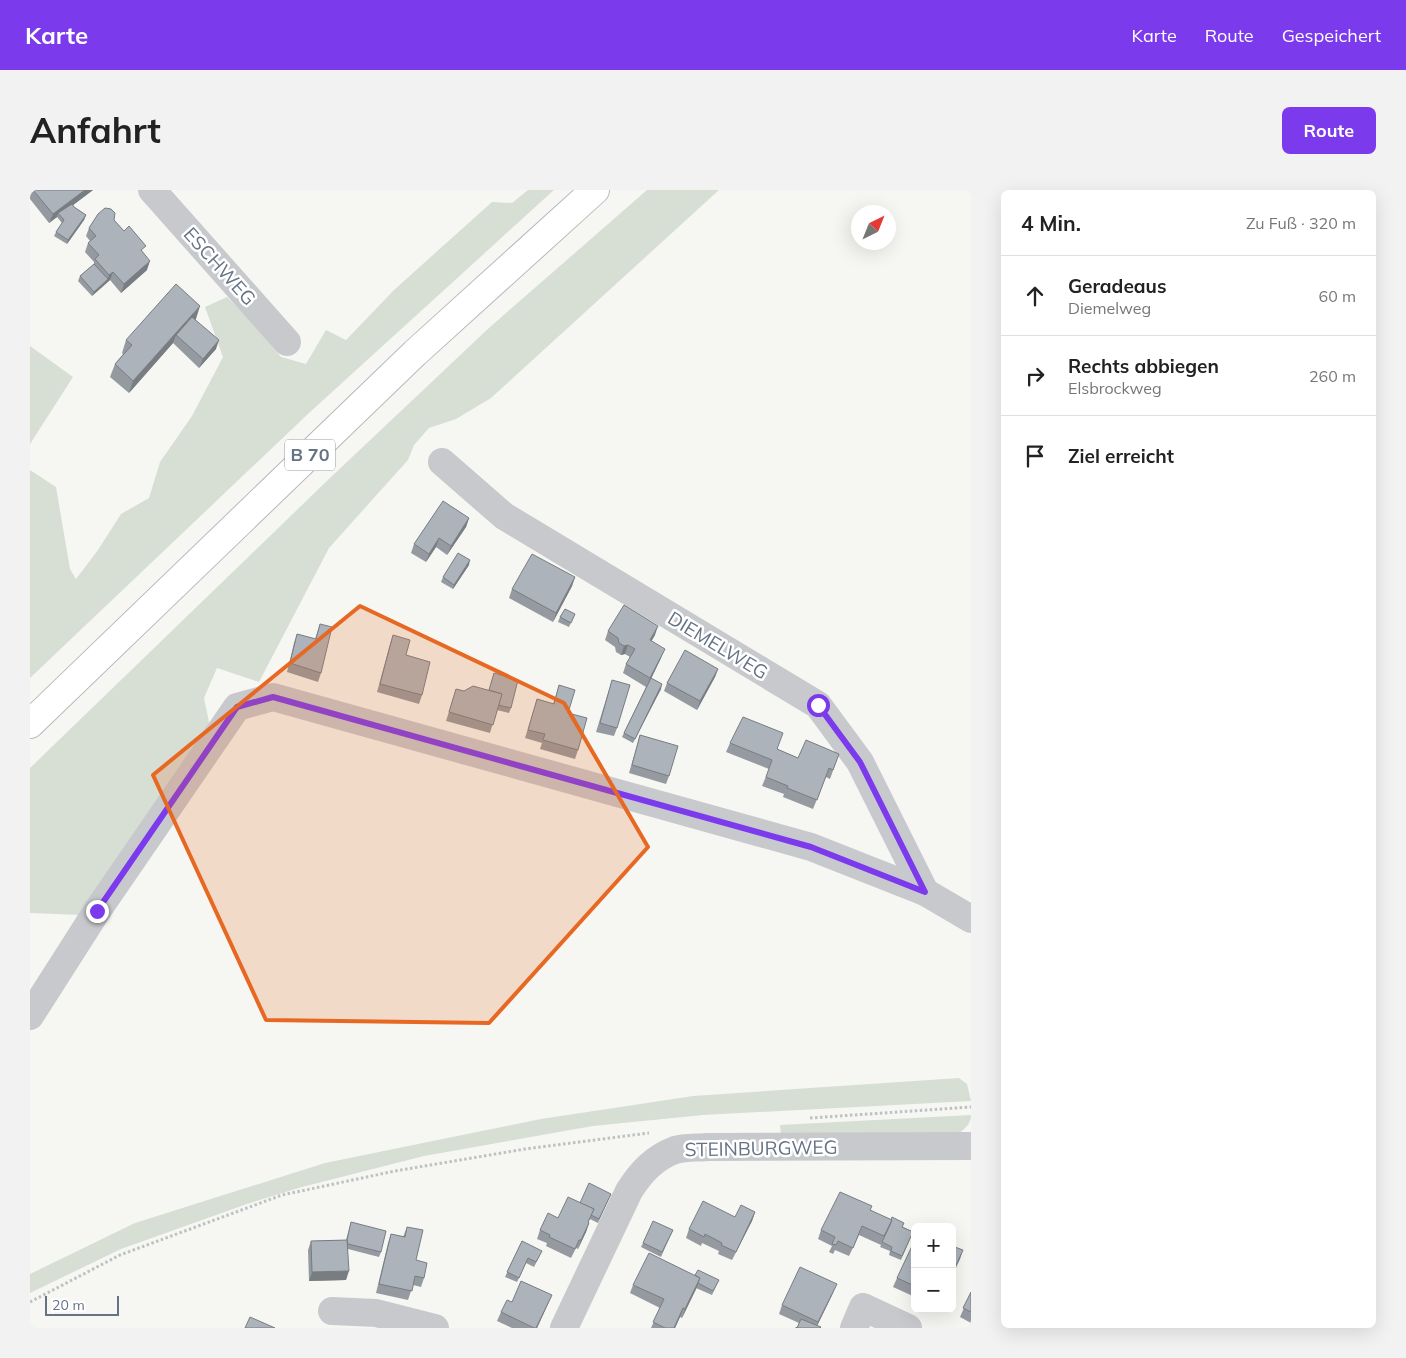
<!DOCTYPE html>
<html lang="de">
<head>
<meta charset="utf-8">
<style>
  :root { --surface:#fff; --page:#f2f2f2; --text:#222; --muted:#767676; --line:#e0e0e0; --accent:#7c3aed }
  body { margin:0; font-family:Mulish,sans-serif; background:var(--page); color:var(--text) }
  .controls { position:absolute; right:15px; bottom:15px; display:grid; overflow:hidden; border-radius:8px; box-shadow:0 5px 20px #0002 }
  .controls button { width:45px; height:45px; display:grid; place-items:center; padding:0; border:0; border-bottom:1px solid var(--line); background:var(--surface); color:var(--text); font:25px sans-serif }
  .compass { position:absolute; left:821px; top:15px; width:45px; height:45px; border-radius:50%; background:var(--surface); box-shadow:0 5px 20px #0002; rotate:43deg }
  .scale { position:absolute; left:15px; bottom:12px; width:74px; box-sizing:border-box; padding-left:5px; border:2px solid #657385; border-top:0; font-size:14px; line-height:18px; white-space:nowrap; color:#657385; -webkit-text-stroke:4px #fff; paint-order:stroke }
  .stop { position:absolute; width:15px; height:15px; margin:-11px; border:4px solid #7c3aed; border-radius:50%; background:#fff }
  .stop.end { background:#7c3aed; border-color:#fff; box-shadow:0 1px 5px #0008 }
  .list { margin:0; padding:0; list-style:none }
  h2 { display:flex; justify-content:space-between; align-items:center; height:65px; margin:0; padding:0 20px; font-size:21px }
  h2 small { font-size:16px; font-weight:400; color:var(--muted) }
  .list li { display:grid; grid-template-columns:32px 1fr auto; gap:15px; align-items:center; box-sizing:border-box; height:80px; padding:0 20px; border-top:1px solid var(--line) }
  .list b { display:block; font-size:19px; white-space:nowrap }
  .list p { margin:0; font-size:16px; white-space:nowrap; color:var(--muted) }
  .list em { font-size:16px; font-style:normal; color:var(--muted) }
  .icon { flex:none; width:28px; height:28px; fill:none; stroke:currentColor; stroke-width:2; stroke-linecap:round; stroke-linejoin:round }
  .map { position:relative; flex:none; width:941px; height:1138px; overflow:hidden; border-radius:8px }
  header { display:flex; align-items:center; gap:30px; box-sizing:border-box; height:70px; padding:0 25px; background:var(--accent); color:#fff }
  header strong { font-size:24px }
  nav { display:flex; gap:28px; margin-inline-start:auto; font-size:18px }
  .intro { display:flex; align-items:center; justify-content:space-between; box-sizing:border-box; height:120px; padding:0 30px }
  h1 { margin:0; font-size:35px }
  .button { padding:12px 22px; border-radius:8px; background:var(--accent); color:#fff; font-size:18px; font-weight:700 }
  main { display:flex; gap:30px; padding:0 30px }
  aside { flex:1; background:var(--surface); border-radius:8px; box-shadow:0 5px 20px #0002 }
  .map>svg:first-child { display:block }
</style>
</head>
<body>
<header>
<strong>Karte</strong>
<nav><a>Karte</a><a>Route</a><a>Gespeichert</a></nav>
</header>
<div class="intro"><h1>Anfahrt</h1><a class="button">Route</a></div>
<main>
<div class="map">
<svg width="941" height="1138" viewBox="0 0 941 1138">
  <rect width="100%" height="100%" fill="#f6f7f3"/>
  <!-- green -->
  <g fill="#d7ded4">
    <path d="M498 0H524L279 223 0 488V280L26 297 40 379 46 389 68 360 91 324 119 308 130 272 162 226 193 167 175 117 197 107 226 135 251 167 276 174 296 140 316 150 364 100 462 12 482 13Z"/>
    <path d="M617 0H689L461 208 426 229 399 238 384 255 378 270 299 358 229 492 187 478 174 508 180 537 51 725 0 723V578L301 287 460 137Z"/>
    <path d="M0 156 43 187 0 254Z"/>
    <path d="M929 888 937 894 941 911 673 925 563 936 394 966 272 997 217 1014 91 1059 0 1103V1084L105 1033 295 973 511 929 663 906Z"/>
    <path d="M941 925C941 934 936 937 930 943L751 945 750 935Z"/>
  </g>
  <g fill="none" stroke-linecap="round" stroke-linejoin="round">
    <!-- highway casing -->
    <g stroke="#b7b9bd" stroke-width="30">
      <path id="highway" d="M0 534 385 163 565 0"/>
    </g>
    <!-- path -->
    <g stroke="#bec0c2" stroke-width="3" stroke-dasharray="2.5 2.5" stroke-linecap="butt">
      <path d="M780 928 941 917"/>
      <path d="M0 1112 90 1065 252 1005 365 981 495 959 619 943"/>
    </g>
    <!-- minor -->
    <g stroke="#c7c9cd" stroke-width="28">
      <path d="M122 0 257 152"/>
      <path d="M412 272 474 326 788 515 830 572 895 702"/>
      <path d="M0 826 67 721 207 517 243 507 781 657 895 702 941 729"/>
      <path d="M302 1121 346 1123 405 1138"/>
      <path d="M534 1138 599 1001C611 982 624 968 645 960 655 957 667 958 677 957L941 956"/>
      <path d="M824 1138 833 1117 878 1138"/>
    </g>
    <!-- highway -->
    <use href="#highway" stroke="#fff" stroke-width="28"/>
  </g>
  <!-- wall -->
  <g fill="#949aa0">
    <path d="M0 0H63L43 15 44 17 56 25 54 30 37 54 24 46 26 42 32 33 27 27 19 33 0 9Z"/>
    <path d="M84 30 113 63 117 80 91 103 80 90 62 106 48 91 50 86 64 74V72L55 62 58 53 60 51 56 46 59 38Z"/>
    <path d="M165 129 186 159 169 178 143 153 99 203 80 187 85 174 93 164 92 163 96 150 166 129Z"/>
    <path d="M439 328 436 337 417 365 406 357 396 372 381 363 384 354Z"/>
    <path d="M439 375 423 399 411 392 413 387Z"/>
    <path d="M545 387 542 396 523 432 479 408 482 399Z"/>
    <path d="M545 424 539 437 528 432 530 427Z"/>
    <path d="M290 434 291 483 288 492 257 482 264 453 267 444 285 449Z"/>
    <path d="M578 441 625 445 621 451 631 468 621 489 631 499 603 553 592 547 616 497 593 483 596 474 600 467 595 464 591 465 586 462 585 457 575 450Z"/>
    <path d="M363 445 376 465 392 505 389 514 347 502 360 454Z"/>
    <path d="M688 479 685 487 667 520 634 501 637 493Z"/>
    <path d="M464 483 481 518 479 523 467 520 460 543 416 531 426 499 434 501 459 500Z"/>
    <path d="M582 490 587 538 584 546 566 542Z"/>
    <path d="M529 495 538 523 548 560 545 569 510 559 512 553 495 548 507 509 523 514Z"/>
    <path d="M610 545 639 586 636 594 599 583Z"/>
    <path d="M700 553 747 559 768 568 809 564 800 589 796 587 783 619 753 607 754 604 732 596 739 579 696 562Z"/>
    <path d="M581 1004 568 1033 560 1029 558 1033H559L556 1042 548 1059 546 1058 541 1068 516 1056 517 1053 507 1049 510 1040 550 1013Z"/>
    <path d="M840 1020 883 1042 871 1070 859 1065 860 1061 850 1057 851 1055 829 1045 819 1066 805 1060 803 1064 799 1062 802 1056 788 1049 791 1040Z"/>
    <path d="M725 1022 722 1031 702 1070 688 1064 689 1061 672 1053 671 1056 656 1048 659 1039Z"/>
    <path d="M321 1032 351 1062 349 1067 318 1059 316 1090 279 1091 278 1060 281 1051 316 1050Z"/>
    <path d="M377 1037 386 1070 394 1088 391 1097 383 1095 378 1110 346 1103 358 1053 361 1044 373 1047Z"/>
    <path d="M643 1040 631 1067 611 1057 613 1053Z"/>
    <path d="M492 1051 510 1065 504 1077 496 1073 487 1092 475 1087Z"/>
    <path d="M885 1057V1107L863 1097 867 1088Z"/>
    <path d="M665 1085 689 1090 682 1105 666 1098 667 1097 652 1128 650 1127 645 1138H621L630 1118 600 1103 603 1095Z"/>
    <path d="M941 1102V1133L930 1127Z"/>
    <path d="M803 1103 787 1136 767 1138 769 1133 749 1124 752 1115Z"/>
    <path d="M522 1105 507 1138H482L467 1131 471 1122 482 1112Z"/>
  </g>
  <!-- shaded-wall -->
  <g fill="#787d82">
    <path d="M55 0H63L30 25 28 23 27 27 19 33 23 24Z"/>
    <path d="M56 25 54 30 37 54 38 50Z"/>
    <path d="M120 71 117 80 91 103 94 94Z"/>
    <path d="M83 82 80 90 62 106 64 102 78 89 79 85Z"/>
    <path d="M170 116 166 129 149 147 146 145 143 153 99 203 103 191Z"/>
    <path d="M189 150 186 159 169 178 173 169Z"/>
    <path d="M439 328 436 337 417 365 421 356Z"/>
    <path d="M409 348 406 357 396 372 399 364Z"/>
    <path d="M440 370 439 375 423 399 424 395Z"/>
    <path d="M545 387 542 396 523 432 526 423Z"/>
    <path d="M628 436 625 445 617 459 620 450Z"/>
    <path d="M598 455 595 464 591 465 594 456Z"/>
    <path d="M635 459 631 468 617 497 620 488Z"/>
    <path d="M688 479 685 487 667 520 670 511Z"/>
    <path d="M632 494 631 499 603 553 605 549Z"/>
    <path d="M725 1022 722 1031 702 1070 706 1062Z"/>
    <path d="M559 1033 556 1042 548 1059 551 1050Z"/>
    <path d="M933 1060 930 1069 922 1086V1084Z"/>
    <path d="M319 1081 316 1090 279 1091 282 1082Z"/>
    <path d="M670 1088 667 1097 652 1128 655 1119Z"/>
    <path d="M807 1094 803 1103 786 1138 788 1132Z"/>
    <path d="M522 1105 518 1114 507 1138H506Z"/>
    <path d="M653 1118 650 1127 645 1138H644Z"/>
  </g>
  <!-- building -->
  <g fill="#acb3ba" stroke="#787d82">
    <path d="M3 0H55L23 24Z"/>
    <path d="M42 14 44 17 56 25 38 50 26 42 34 30 28 23Z"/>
    <path d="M75 18 81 19 85 23 84 30 94 41 99 36 116 56 111 60 120 71 94 94 83 82 79 85 65 69 69 65 58 53 66 46 59 38 68 24Z"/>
    <path d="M64 74 78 89 64 102 50 86Z"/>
    <path d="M146 94 170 116 103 191 85 174 102 155 96 150Z"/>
    <path d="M162 127 189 150 173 169 146 145Z"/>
    <path d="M413 311 439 328 421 356 409 348 399 364 384 354Z"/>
    <path d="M428 363 440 370 424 395 413 387Z"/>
    <path d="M502 364 545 387 526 423 482 399Z"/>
    <path d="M594 415 628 436 620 450 635 459 620 488 596 474 605 459 598 455 594 456 589 453 588 448 578 441Z"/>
    <path d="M535 419 545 424 541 433 530 427Z"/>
    <path d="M290 434 302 437 291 483 260 473 267 444 286 449Z"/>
    <path d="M363 445 380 450 376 465 400 472 392 505 350 494Z"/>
    <path d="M655 460 688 479 670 511 637 493Z"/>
    <path d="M464 483 488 490 481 518 468 515 472 504 459 500Z"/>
    <path d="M621 488 632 494 605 549 594 543Z"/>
    <path d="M582 490 600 495 587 538 570 533Z"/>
    <path d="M529 495 545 500 538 523 557 528 548 560 513 550 515 544 498 540 507 509 524 514Z"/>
    <path d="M443 496 472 504 463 535 419 522 426 499 434 501Z"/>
    <path d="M713 527 753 543 747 559 768 568 776 550 809 564 803 580 799 578 787 610 757 598 758 596 736 587 742 570 700 553Z"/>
    <path d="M610 545 648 556 639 586 602 575Z"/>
    <path d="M559 993 581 1004 569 1029 561 1025 564 1019 550 1013Z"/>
    <path d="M810 1002 842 1016 840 1020 862 1030 854 1046 832 1036 823 1058 808 1051 806 1055 802 1054 805 1047 791 1040Z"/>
    <path d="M538 1007 564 1019 558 1032 559 1033 551 1050H549L545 1059 519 1047 520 1045 510 1040 518 1023 528 1028Z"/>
    <path d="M673 1011 705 1027 711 1015 725 1022 706 1062 691 1055 692 1053 675 1044 674 1047 659 1039Z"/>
    <path d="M862 1027 874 1033 872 1037 883 1042 872 1066 861 1061 862 1057 852 1052 860 1035 862 1030H861Z"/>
    <path d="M623 1031 643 1040 632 1062 613 1053Z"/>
    <path d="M321 1032 356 1041 351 1062 318 1054 317 1050Z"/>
    <path d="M377 1037 393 1040 386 1070 397 1073 394 1088 385 1086 382 1101 349 1094 361 1044 375 1047Z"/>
    <path d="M317 1050 319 1081 282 1082 281 1051Z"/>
    <path d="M492 1051 512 1061 506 1072 498 1068 489 1088 477 1082Z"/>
    <path d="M882 1056 885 1057V1096L867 1088Z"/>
    <path d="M922 1056 933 1060 922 1084Z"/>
    <path d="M619 1063 670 1088 655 1119 653 1118 644 1138H635L623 1132 634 1109 603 1095Z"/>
    <path d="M770 1077 807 1094 788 1132 752 1115Z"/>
    <path d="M668 1080 689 1090 683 1101 668 1093 670 1088 665 1085Z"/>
    <path d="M491 1091 522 1105 506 1138H504L471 1122 477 1110 482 1112Z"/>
    <path d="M941 1102V1122L933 1118Z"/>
    <path d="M220 1127 245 1138H215Z"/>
    <path d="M771 1129 791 1137 790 1138H766V1137L767 1138Z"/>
  </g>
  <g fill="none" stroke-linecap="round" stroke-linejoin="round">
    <!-- route -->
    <path stroke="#7c3aed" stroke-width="6" d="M67 721 207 517 243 507 781 657 895 702 830 572 788 515"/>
  </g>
  <!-- marked area -->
  <path fill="#e76823" fill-opacity="0.2" stroke="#e76823" stroke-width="4" stroke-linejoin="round" d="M330 416 534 513 618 657 459 833 236 830 123 585Z"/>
  <g text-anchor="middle" stroke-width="5" stroke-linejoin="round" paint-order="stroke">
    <!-- shield labels -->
    <rect fill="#fff" stroke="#939daa" stroke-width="1" x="255" y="249.5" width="50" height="31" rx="4"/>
    <g font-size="18" font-weight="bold" fill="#657385">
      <text x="280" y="271">B 70</text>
    </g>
    <!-- street labels -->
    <g font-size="19" fill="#657385" stroke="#fff">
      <text transform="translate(190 76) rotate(48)" y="7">ESCHWEG</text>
      <text transform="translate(688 455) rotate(31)" y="7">DIEMELWEG</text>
      <text transform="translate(731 958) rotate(-1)" y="7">STEINBURGWEG</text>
    </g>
  </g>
</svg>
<div class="controls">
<button>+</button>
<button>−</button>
</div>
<svg class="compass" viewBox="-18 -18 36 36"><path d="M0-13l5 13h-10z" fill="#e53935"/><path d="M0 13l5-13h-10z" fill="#767676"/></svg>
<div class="scale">20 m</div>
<div class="stop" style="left:788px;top:515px"></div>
<div class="stop end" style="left:67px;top:721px"></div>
</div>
<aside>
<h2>4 Min.<small>Zu Fuß · 320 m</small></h2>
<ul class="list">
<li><svg class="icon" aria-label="ahead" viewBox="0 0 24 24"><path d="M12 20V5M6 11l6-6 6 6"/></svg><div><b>Geradeaus</b><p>Diemelweg</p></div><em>60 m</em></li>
<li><svg class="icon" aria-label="right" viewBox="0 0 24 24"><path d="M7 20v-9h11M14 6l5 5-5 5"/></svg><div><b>Rechts abbiegen</b><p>Elsbrockweg</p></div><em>260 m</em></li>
<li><svg class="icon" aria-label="arrive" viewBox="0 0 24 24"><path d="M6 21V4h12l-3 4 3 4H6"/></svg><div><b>Ziel erreicht</b></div></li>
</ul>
</aside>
</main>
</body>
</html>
